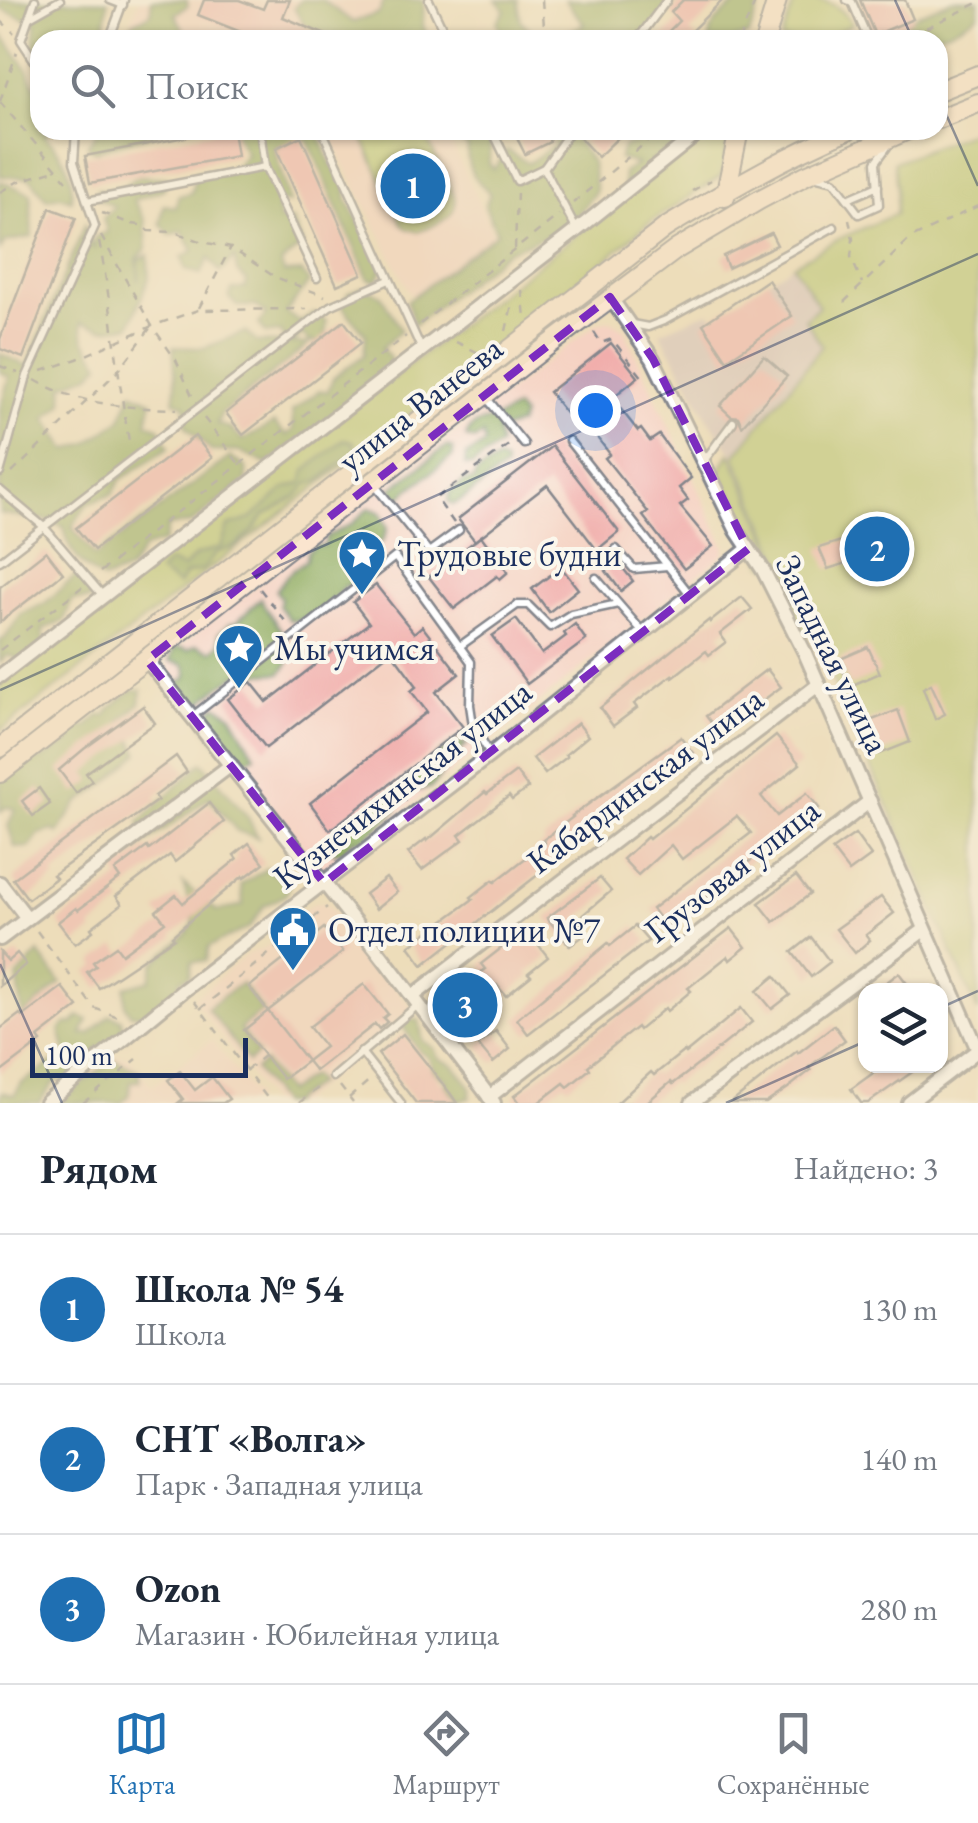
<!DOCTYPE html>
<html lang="ru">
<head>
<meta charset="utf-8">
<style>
  :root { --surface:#fff; --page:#f6f6f7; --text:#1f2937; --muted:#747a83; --line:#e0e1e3; --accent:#1f6fb2 }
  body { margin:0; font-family:"EB Garamond",serif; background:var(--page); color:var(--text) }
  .controls { position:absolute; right:30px; bottom:30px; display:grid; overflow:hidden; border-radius:20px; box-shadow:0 2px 8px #0004 }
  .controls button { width:90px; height:90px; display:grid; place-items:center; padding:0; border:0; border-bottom:2px solid var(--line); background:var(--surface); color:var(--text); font:50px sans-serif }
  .scale { position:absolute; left:30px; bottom:25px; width:218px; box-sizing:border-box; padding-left:10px; border:5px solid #1b2f5e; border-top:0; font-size:28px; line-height:35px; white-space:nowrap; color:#1b2f5e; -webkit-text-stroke:8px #fbf7ec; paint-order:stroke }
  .you { position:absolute; left:595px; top:410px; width:35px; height:35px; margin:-25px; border:8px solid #fff; border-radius:50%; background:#1a73e8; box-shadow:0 0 0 15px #1a73e833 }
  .badge { display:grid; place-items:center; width:65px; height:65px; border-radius:50%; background:var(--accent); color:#fff; font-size:32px; font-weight:700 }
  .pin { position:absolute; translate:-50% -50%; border:5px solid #fff; box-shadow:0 2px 10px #0006 }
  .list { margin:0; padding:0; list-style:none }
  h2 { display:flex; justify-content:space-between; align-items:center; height:130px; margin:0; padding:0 40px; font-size:42px }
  h2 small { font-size:32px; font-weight:400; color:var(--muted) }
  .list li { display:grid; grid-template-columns:65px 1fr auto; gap:30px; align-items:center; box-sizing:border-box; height:150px; padding:0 40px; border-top:2px solid var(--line) }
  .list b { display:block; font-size:38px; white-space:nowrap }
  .list p { margin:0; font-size:32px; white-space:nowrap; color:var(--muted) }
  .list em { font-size:32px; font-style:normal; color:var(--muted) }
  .icon { flex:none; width:55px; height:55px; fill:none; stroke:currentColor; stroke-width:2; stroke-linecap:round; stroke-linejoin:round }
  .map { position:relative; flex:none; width:978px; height:1103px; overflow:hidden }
  .search { position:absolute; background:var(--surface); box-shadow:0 2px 8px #0004; left:30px; right:30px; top:30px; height:110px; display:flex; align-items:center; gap:25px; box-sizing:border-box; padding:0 35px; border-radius:30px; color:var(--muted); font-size:38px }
  .sheet { height:580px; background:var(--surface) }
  nav { display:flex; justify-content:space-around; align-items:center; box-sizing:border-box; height:140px; border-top:2px solid var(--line); background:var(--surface); font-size:28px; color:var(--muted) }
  nav a { display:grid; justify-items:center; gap:5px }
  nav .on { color:var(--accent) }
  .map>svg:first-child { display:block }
</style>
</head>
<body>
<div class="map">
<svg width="978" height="1103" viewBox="0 0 978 1103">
  <rect width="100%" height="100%" fill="#fbf7ec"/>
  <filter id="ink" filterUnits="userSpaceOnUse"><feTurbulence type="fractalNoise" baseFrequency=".01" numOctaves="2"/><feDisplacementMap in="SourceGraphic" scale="20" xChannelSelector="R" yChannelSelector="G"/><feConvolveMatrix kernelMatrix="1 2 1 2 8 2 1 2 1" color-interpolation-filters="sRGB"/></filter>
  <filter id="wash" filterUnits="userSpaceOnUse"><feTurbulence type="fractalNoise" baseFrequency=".0048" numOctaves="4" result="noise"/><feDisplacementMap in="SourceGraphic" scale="40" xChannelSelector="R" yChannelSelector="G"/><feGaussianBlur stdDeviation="2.25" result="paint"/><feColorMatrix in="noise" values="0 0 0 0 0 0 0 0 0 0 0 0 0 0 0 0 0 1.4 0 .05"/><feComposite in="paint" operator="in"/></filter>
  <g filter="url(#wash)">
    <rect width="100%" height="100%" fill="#edddba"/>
    <!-- built -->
    <g fill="#f5d2c2">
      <path d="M139 0H399L408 40H124Z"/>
      <path d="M327 130H445L497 242 416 304Z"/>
      <path d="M606 321 614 322 624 329 725 547 724 554 332 868 324 869 318 865 203 718 169 671 166 659 171 653 384 486 596 324Z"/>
      <path d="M323 902 329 906 413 1009 299 1103H271L193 999 248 954 265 948 285 932 298 914 314 903Z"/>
      <path d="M212 1040 256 1097 248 1103H54L112 1056 128 1057 152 1086Z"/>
    </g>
    <!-- industrial -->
    <path fill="#d1bfbd" d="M793 265 820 307 822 346 735 456 710 422 660 332 708 312 715 316Z"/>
    <!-- green -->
    <g fill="#afc367" stroke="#657962" stroke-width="2.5">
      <path d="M795 0C824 0 838 0 852 24L822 40H781Z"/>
      <path d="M978 129V1012L735 456 822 346 805 319 819 306 793 265 838 239 896 214 897 191 894 162Z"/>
      <path d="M363 130H423L455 198C458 219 434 224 418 232L406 228 402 224 363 139Z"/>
      <path d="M711 130H732L721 176 646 225 571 290 0 731V683Z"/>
      <path d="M730 453 807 625 811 636 799 630 784 599 776 569 763 564 719 472Z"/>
    </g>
    <!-- forest -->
    <g fill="#8ba95c" stroke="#536c5d" stroke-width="2.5">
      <path d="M0 0 108 1 103 40H40V57L33 49 36 23 0 9Z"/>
      <path d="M151 0H187L188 6 175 14 187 35 185 40H129L131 24 151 13Z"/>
      <path d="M301 0H322L353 22 379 13 384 0H424L423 25 429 40H336L337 35 307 31 294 8Z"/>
      <path d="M496 0H518L521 21 536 35 535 40 504 39 497 22 505 10Z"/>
      <path d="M565 0H677L662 15 644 40H567L568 32 584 24Z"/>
      <path d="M742 0H759L760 5 749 35 732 40H709C709 22 729 10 742 0Z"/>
      <path d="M952 0H978V14C954 33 922 40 892 40L914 16Z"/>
      <path d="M0 31 27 69 40 96V130H49L45 136C63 153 75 175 71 200L60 196 47 199 30 178 0 176Z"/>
      <path d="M98 130H169L95 151 87 146Z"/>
      <path d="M234 130H317L331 164 346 185 347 199 383 267 377 281 368 279 307 138 274 147 290 203 277 201 279 220H292L303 245 281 263 284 273 302 272 309 282 286 313 300 322 314 313 327 321 324 343 308 341 303 334 295 341 283 339 281 332 266 334 259 324 266 314 256 306H237L229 298 232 290 245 288 247 281 237 272 234 258 220 272 209 258 201 274 186 270 182 257 193 251 182 231 170 235 160 223 164 205 176 207 178 196 191 193 196 173 231 172 246 154Z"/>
      <path d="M451 130H492L489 163 494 169 507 150 528 163 555 145 550 130H569L592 163 596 191 567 229 509 250 414 325 407 301 497 233 485 206 490 193C474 179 465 169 468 147L454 137Z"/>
      <path d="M643 130H701L698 134 654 160 640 181 624 185 623 173 637 164 619 159 623 147 644 138Z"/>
      <path d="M139 176 167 178 164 189 134 200 145 220 147 248 137 259 139 281 138 260 148 255 149 278 130 326 104 329 81 322 84 340 101 364 91 374 64 385 63 403 46 418 67 450 88 443 120 420 132 392 152 401 147 423 159 427 169 447 120 480 113 494 87 504 72 527 95 556 230 457 246 467 247 480 192 523 168 526 164 542 144 548 129 570 103 580C82 568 68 551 64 527L46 520 0 514V408L9 377 0 372V354L27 366 85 224 91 246 96 249 93 245 95 237 107 232 103 218 115 207 98 198 97 189 116 191Z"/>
      <path d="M0 181 31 193 32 237 6 242 0 250Z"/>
      <path d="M362 287 381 295 401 330 382 348 390 357 392 375 267 464 241 452 211 451 186 426 185 405 174 401 176 385 173 347 204 348 245 332 257 342 309 344 222 413 217 424 230 428 243 440 274 423 286 435 293 430 292 411 319 391H328L333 378 364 355 366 335 342 306 348 293Z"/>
      <path d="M516 408 522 416 519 424 497 432 500 445 472 466 465 465 466 456 485 444 483 435 474 440 466 437C471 423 480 422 493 419 501 417 509 412 516 408Z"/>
      <path d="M344 439 354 442 355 451 319 481 308 484 297 496 264 516 253 531 236 546 216 553 203 570 186 574 178 585 159 572 169 562 183 568 196 555 221 547 228 526 251 519 285 488 302 483 305 471Z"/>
      <path d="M447 446 453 449V456L400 497 392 495V488Z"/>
      <path d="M498 459 504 462 505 468C486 481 472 495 453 505L448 502 450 492 464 481 474 480 476 473Z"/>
      <path d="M369 508 380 512 388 527 383 541 368 547 371 570 367 581 355 582 342 588C332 607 312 621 290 621L279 606 281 598 276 591 287 575 306 560 307 552 315 546 325 545 326 537 352 524Z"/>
      <path d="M77 575 90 588V600H72L64 621 43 629 44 647 23 661 7 655 0 663V641L5 638 21 614 45 603Z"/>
      <path d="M261 598 266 609 282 631 289 662 281 673 237 675 220 686 193 710 173 682 185 680 187 675 184 665 170 661 174 648H183L188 650 197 645 211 651 220 644 219 633 229 624 237 622Z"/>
      <path d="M132 690H142L140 703 121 720 139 753 107 783 78 803 58 833 54 830 39 834 29 848 15 847 8 826 15 809 6 807 0 812V781L28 761 43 758 70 741 71 727H87L98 716 106 715 109 709Z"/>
      <path d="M216 705 231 714 255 755 246 761 231 749 223 751 201 723Z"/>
      <path d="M456 741 467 744C461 751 454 757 448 764 431 786 440 789 408 791L404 780 411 775 421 774 423 767Z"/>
      <path d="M202 762 248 817 258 838 237 831 209 798 126 857 144 836 139 822Z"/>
      <path d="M386 795 396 796 397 810 365 839 352 841 344 852H333L331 837 345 832 346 826Z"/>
      <path d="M267 868 290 886 286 895 264 906 250 927 209 947 206 961 192 962 190 976 180 980 177 990C155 1000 160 1020 130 1014L125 1005V987L150 980 154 963 187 934 194 922 183 883 217 911 243 905 241 885Z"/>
      <path d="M39 953 61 983 23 1016 17 977Z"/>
      <path d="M241 983 263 1011 240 1029 258 1054 248 1062 207 1008Z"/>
      <path d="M110 1015 121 1019 124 1031 111 1044 95 1051 88 1063 78 1067 70 1079 56 1080 39 1103H0L2 1092 14 1095 22 1083 66 1054 60 1030 65 1024 74 1023 79 1016 88 1020 82 1034H90Z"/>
      <path d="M408 1018 419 1020 423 1041 434 1048 438 1058 453 1065 471 1087 470 1098 459 1101 446 1086V1080L434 1071 428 1057 420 1052 403 1027Z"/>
      <path d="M113 1059 139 1070 140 1081 131 1082 129 1096 121 1103H59Z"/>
      <path d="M264 1062 287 1092 311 1075 318 1083 290 1103H280L255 1070Z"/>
    </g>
    <g id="blocks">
      <!-- building -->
      <g fill="#f1aeac">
        <path d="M204 0H239L263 9 267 0H290L283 17 338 40H261L198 15Z"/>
        <path d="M683 0H723L690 32 698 40H660L679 21 671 12Z"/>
        <path d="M860 0H905L913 19 875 35Z"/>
        <path d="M222 130H233L237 156 90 183 85 156Z"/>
        <path d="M513 130H545L550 142 525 154Z"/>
        <path d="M586 130H626L598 157 579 137Z"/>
        <path d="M301 136 362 274 337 285 276 148Z"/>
        <path d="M50 208 76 218 23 358 0 349V339Z"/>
        <path d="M771 233 777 245 728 268 723 256Z"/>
        <path d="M768 280 792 316 727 360 703 324Z"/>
        <path d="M344 321 361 343 243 435 226 413Z"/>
        <path d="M611 343 638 377 612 398 638 431 641 429 650 441 659 435 691 478 679 488 688 500 680 506 713 546 684 569 643 516 648 512 605 458 610 454 583 420 576 426 549 392Z"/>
        <path d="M764 356 787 376 742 426 738 417 731 416 720 406Z"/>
        <path d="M195 436 212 458 94 550 76 528Z"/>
        <path d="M552 446 619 532 597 550 547 485 475 541 458 519Z"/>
        <path d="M481 536 508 572 500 579 497 576 454 609 429 577Z"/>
        <path d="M847 539 856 560 828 569 819 548Z"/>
        <path d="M46 551 63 573 0 622V587Z"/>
        <path d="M618 562 633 581 621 591 606 571Z"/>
        <path d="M561 567 578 589 549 612 532 589Z"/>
        <path d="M376 585 414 633 422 626 459 674 436 692 463 727 330 830 310 803 427 712 411 691 417 686 391 651 266 748 228 699 251 682 267 702 369 623 353 602Z"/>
        <path d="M742 597 752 609 720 634 726 642 709 655 706 651 673 677 672 675 634 704 637 708 613 726 600 708 709 620 710 622Z"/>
        <path d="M516 619 542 654 566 636 564 633 575 624 586 640 527 684 492 636Z"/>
        <path d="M868 647 880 673 850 686 838 660Z"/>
        <path d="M767 669 781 687 719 733 706 716Z"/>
        <path d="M931 684 945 714 935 719 923 688Z"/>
        <path d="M143 706 155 723 86 773 92 781 76 793 59 770 84 749Z"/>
        <path d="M898 710 910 742 880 754 867 722Z"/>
        <path d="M578 723 588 736 565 755 567 757 545 774 533 758Z"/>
        <path d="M776 736 800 764 761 796 777 816 807 793 819 808 803 821 800 816 752 853 755 857 726 880 728 882 666 927 652 909 751 833 737 816 682 859 671 845 638 875 623 859 647 837 649 839Z"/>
        <path d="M681 737 693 753 423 965 409 946 473 899 471 897 493 880 495 882 545 843 543 840 573 817 572 816Z"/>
        <path d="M176 756 187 772 155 796 158 800 53 875 56 878 28 899 13 879Z"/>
        <path d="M516 772 528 788 512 800 509 796 459 835 463 840 422 870 408 853 426 839 427 841 485 792 487 794Z"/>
        <path d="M39 788 50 804 33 816 22 801Z"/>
        <path d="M209 803 224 822 175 862 170 855 116 896 122 904 91 928 93 931 75 944 58 922 76 908 78 910 120 878 115 871 147 847 149 850Z"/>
        <path d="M855 834 871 856 849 872 832 850Z"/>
        <path d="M249 843 264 863 244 878 243 876 194 917 172 936 174 938 99 988 87 972 96 966 93 962 116 946 122 954 165 922 156 911 176 895 183 903 237 859 234 855Z"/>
        <path d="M796 876 810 894 774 922 759 903Z"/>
        <path d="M386 878 397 892 376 909 365 894Z"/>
        <path d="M600 878 611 891 578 919 588 932 570 946 547 918Z"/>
        <path d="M881 897 894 913 866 935 870 940 855 953 836 929Z"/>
        <path d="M635 926 648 941 528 1034 517 1019 608 943 610 946Z"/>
        <path d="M324 928 343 952 268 1011 249 987Z"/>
        <path d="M731 928 746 947 730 960 728 956 688 988 691 991 667 1011 665 1008 639 1030 637 1027 588 1066 590 1069 568 1087 564 1083 538 1103H519L514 1096Z"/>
        <path d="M526 929 548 957 528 973 531 976 506 996 497 985 464 1010 452 994 485 969 481 964Z"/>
        <path d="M811 937 830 962 811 977 792 952Z"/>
        <path d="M0 952 8 961 17 953 26 964 0 986Z"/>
        <path d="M899 973 912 990H876Z"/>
        <path d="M775 976 790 995 772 1009 757 991Z"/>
        <path d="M364 984 388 1014 383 1018 387 1022 379 1029 375 1024 315 1071 307 1061 325 1047 309 1027Z"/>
        <path d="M62 987 78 1007 38 1038 41 1042 0 1073V1029L20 1014 22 1017Z"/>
        <path d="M741 1008 752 1022 703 1061 673 1084 671 1082 646 1103H617L651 1072 654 1075 684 1051 686 1053Z"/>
        <path d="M268 1011 307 1061 283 1079 244 1030Z"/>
        <path d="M834 1025 845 1040 809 1067 811 1070 788 1088 766 1103H731L797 1051 798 1053Z"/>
        <path d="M496 1031 510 1049 493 1063 478 1045Z"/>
        <path d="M403 1034 450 1093 457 1103H416L378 1054Z"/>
        <path d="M883 1066H921L868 1103H861L851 1089Z"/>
        <path d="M180 1071 195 1090 212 1077 229 1099 223 1103H178L183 1099 168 1080Z"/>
      </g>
    </g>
  </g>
  <g filter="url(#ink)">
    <use href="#blocks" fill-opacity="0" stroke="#84868c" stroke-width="2.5"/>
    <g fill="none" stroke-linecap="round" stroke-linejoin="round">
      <!-- lane casing -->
      <g stroke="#84868c" stroke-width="11">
        <g id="lane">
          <path d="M35 0 21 40 40 69"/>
          <path d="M110 0 123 5"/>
          <path d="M429 0 448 40"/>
          <path d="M847 0 852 2 868 39"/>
          <path d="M30 17 60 0"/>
          <path d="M109 40 124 0"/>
          <path d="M637 40 667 0"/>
          <path d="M260 130 265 167 317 278"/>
          <path d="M322 130 421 348"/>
          <path d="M492 130 517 181 544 168"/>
          <path d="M571 130 544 168 576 229"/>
          <path d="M817 177 834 181 859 214 879 205 876 162 887 147"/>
          <path d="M848 199 878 186"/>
          <path d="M87 201 265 167"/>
          <path d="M632 324 648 327 666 320 834 227"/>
          <path d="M485 396 524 444"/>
          <path d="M569 441 689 593"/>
          <path d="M704 461 733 422"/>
          <path d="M0 473 27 376 95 226 74 162 76 130"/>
          <path d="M373 483 429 552 459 530"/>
          <path d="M0 490 44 527 103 596"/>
          <path d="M616 549 634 569 667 566"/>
          <path d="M0 561 330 306 389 280"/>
          <path d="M596 578 642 631"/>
          <path d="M460 646 517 605H528L550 627 571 614 618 604"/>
          <path d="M194 715 395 557 471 662 470 705 473 725 490 754"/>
          <path d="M361 1052 401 1103"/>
          <path d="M333 1077 418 1005"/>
        </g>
      </g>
      <!-- street casing -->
      <g stroke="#84868c" stroke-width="18">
        <g id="street">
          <path d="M610 297 653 359 737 531 763 570 805 653 978 1050"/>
          <path d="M147 660 377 950 494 1103"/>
          <path d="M0 676 577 230 702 130"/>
          <path d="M0 883 27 918"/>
          <path d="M0 939 231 765"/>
          <path d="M413 996 818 685"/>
          <path d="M489 1097 870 801"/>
          <path d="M46 1103 185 989 490 755 748 549"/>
          <path d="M692 1103 924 930"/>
          <path d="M909 1103 978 1050"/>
        </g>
      </g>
      <!-- secondary casing -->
      <g stroke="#84868c" stroke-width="22">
        <g id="secondary">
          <path d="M765 40 777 0"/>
          <path d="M938 91 978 75"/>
          <path d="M938 119 978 103"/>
          <path d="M725 197 739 130"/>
          <path d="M0 748 665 228C724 192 784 157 848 130"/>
          <path d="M0 773 541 351 677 249 759 200 806 175 908 130"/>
        </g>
      </g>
      <!-- path -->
      <g stroke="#84868c" stroke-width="2.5" stroke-dasharray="8 8" stroke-linecap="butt">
        <path d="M542 0 545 40"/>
        <path d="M0 20 14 33"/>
        <path d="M879 37 928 27 978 3"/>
        <path d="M739 40 756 0"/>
        <path d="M0 101 17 52"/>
        <path d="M0 102 67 181"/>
        <path d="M754 134H786L802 130"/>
        <path d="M692 191 711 180"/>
        <path d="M0 192 17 182 55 170"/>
        <path d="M573 203 661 130"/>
        <path d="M102 213 131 224 140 225 149 231 174 232 203 242 231 248 275 277 325 296"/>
        <path d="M849 219 853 239 851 257 862 283"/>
        <path d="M101 236 152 326 176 360 193 398"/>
        <path d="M99 242C113 309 117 378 130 446"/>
        <path d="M515 249 517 192"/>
        <path d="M522 290 525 317"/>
        <path d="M844 302 911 238 978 206"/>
        <path d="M199 308 230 249"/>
        <path d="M420 324 559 215"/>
        <path d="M506 331 513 300"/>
        <path d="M594 332 601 343 612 339 643 378"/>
        <path d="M456 342 481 354"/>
        <path d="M0 366 18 373"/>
        <path d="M42 371 77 359 152 326 198 310 307 309"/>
        <path d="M35 380C79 405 127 408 177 409"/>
        <path d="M204 418 239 464"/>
        <path d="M12 473 119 370 151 327"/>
        <path d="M454 523 436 498 510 444"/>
        <path d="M100 572 406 336"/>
        <path d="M260 589 289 626"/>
        <path d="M0 650 82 587"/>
        <path d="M392 782 405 801"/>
        <path d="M37 931 94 1008 124 1019"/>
        <path d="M278 947 286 958"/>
        <path d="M194 1001 271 1103"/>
        <path d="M200 1009 327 907"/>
        <path d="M246 1070 264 1056"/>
        <path d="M340 1086 353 1103"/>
        <path d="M349 1098 371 1079"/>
        <path d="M83 1103 137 1059"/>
        <path d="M299 1103 323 1084"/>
      </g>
      <!-- lane -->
      <use href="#lane" stroke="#fff" stroke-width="6"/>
      <!-- street -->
      <use href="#street" stroke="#fff" stroke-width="12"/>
      <!-- secondary -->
      <use href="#secondary" stroke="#fbe5cf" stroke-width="18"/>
    </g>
  </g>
  <!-- marked area -->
  <path d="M0 0H978V1103H0ZM610 297 653 359 748 549 324 883 147 660Z" fill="#edddba" fill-opacity=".55" fill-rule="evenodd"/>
  <path fill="none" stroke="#7b2cbf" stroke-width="8" stroke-dasharray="20 12" stroke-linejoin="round" d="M610 297 653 359 748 549 324 883 147 660Z"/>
  <!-- ticks -->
  <path fill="none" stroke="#1b2f5e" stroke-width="2.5" stroke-opacity="0.45" d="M895 0 913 40M938 96 978 186M0 690 978 254M0 964 62 1103M940 1008 978 991M726 1103 866 1041"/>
  <!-- icons -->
  <defs>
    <g id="sight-pin" transform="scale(2.5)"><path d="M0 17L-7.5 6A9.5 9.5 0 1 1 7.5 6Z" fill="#1f6fb2" stroke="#fbf7ec"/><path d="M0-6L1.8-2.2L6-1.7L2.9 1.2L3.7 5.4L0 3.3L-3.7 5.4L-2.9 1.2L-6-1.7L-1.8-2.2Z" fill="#fff"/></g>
    <g id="civic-pin" transform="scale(2.5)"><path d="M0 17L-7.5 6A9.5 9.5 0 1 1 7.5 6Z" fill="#1f6fb2" stroke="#fbf7ec"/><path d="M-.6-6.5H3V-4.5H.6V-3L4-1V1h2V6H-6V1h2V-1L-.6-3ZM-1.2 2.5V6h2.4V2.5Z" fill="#fff"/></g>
  </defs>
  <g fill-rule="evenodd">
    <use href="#sight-pin" x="362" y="554"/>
    <use href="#sight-pin" x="239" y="648"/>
    <use href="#civic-pin" x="293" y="930"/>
  </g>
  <g text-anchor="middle" stroke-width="8" stroke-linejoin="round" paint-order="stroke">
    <!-- street labels -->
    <g font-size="35" fill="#1b2f5e" stroke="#fbf7ec">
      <text transform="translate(420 404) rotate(-38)" y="12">улица Ванеева</text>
      <text transform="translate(833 654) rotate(64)" y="12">Западная улица</text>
      <text transform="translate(645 780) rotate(-37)" y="12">Кабардинская улица</text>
      <text transform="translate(402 784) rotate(-38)" y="12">Кузнечихинская улица</text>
      <text transform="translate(732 870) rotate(-38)" y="12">Грузовая улица</text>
    </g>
    <!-- poi labels -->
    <g font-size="35" fill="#1b2f5e" stroke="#fbf7ec" text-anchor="start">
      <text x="397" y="566">Трудовые будни</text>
      <text x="274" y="660">Мы учимся</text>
      <text x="328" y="942">Отдел полиции №7</text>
    </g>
  </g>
</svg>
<div class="controls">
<button><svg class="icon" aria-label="layers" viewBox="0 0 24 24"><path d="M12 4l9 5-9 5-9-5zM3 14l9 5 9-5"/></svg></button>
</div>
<div class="scale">100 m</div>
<div class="you"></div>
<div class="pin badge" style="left:413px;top:186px">1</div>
<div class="pin badge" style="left:877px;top:549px">2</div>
<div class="pin badge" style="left:465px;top:1005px">3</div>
<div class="search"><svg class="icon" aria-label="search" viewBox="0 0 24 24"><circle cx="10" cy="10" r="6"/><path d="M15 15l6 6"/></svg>Поиск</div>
</div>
<section class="sheet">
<h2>Рядом<small>Найдено: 3</small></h2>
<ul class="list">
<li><span class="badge">1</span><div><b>Школа № 54</b><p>Школа</p></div><em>130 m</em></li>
<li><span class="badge">2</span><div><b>СНТ «Волга»</b><p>Парк · Западная улица</p></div><em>140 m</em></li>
<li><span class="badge">3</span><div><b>Ozon</b><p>Магазин · Юбилейная улица</p></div><em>280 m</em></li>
</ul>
</section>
<nav>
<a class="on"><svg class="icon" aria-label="map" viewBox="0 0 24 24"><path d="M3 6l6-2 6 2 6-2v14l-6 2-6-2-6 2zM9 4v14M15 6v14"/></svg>Карта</a>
<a><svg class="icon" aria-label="directions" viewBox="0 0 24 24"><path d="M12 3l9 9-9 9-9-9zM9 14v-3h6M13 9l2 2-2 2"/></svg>Маршрут</a>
<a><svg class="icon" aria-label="saved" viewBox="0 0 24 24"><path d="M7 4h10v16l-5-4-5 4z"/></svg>Сохранённые</a>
</nav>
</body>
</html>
